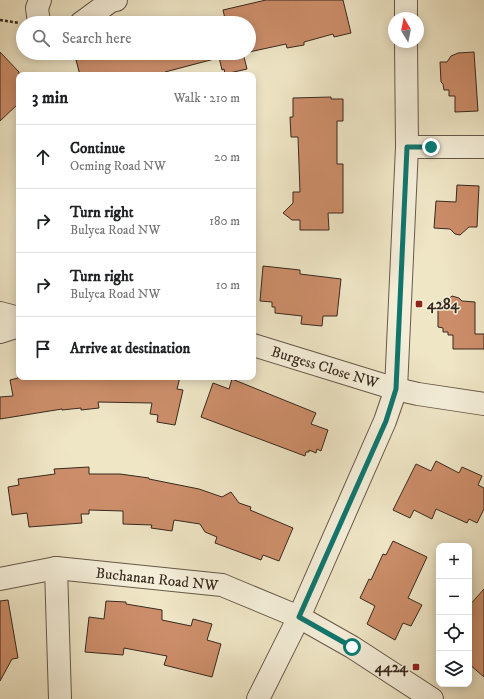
<!DOCTYPE html>
<html lang="en">
<head>
<meta charset="utf-8">
<style>
  :root { --surface:#fff; --page:#f6f6f6; --text:#202124; --muted:#757577; --line:#e0e0e0 }
  body { margin:0; font-family:"IM FELL DW Pica",serif; background:var(--page); color:var(--text) }
  .controls { position:absolute; right:12px; bottom:12px; display:grid; overflow:hidden; border-radius:8px; box-shadow:0 2px 10px #0003 }
  .controls button { width:36px; height:36px; display:grid; place-items:center; padding:0; border:0; border-bottom:1px solid var(--line); background:var(--surface); color:var(--text); font:20px sans-serif }
  .compass { position:absolute; left:388px; top:12px; width:36px; height:36px; border-radius:50%; background:var(--surface); box-shadow:0 2px 10px #0003; rotate:350deg }
  .stop { position:absolute; width:12px; height:12px; margin:-9px; border:3px solid #0f766e; border-radius:50%; background:#fff }
  .stop.end { background:#0f766e; border-color:#fff; box-shadow:0 1px 4px #0008 }
  .list { margin:0; padding:0; list-style:none }
  h2 { display:flex; justify-content:space-between; align-items:center; height:52px; margin:0; padding:0 16px; font-size:17px }
  h2 small { font-size:13px; font-weight:400; color:var(--muted) }
  .list li { display:grid; grid-template-columns:26px 1fr auto; gap:12px; align-items:center; box-sizing:border-box; height:64px; padding:0 16px; border-top:1px solid var(--line) }
  .list b { display:block; font-size:15px; white-space:nowrap }
  .list p { margin:0; font-size:13px; white-space:nowrap; color:var(--muted) }
  .list em { font-size:13px; font-style:normal; color:var(--muted) }
  .icon { flex:none; width:22px; height:22px; fill:none; stroke:currentColor; stroke-width:2; stroke-linecap:round; stroke-linejoin:round }
  .map { position:relative; flex:none; width:484px; height:699px; overflow:hidden }
  .search { position:absolute; background:var(--surface); box-shadow:0 2px 10px #0003; left:16px; top:16px; width:240px; height:44px; display:flex; align-items:center; gap:10px; box-sizing:border-box; padding:0 14px; border-radius:22px; color:var(--muted); font-size:15px }
  .panel { position:absolute; background:var(--surface); box-shadow:0 2px 10px #0003; left:16px; top:72px; width:240px; height:308px; border-radius:8px }
  .map>svg:first-child { display:block }
</style>
</head>
<body>
<div class="map">
<svg width="484" height="699" viewBox="0 0 484 699">
  <rect width="100%" height="100%" fill="#efe6c6"/>
  <filter id="stains"><feTurbulence type="fractalNoise" baseFrequency=".005" numOctaves="4"/><feColorMatrix values="0 0 0 0 .2 0 0 0 0 .09 0 0 0 0 .02 0 0 0 .5 -.17"/></filter>
  <radialGradient id="worn" r=".72"><stop offset=".6" stop-color="#630" stop-opacity="0"/><stop offset="1" stop-color="#630" stop-opacity=".3"/></radialGradient>
  <!-- building -->
  <g fill="#cc8e6a" stroke="#38291e">
    <path d="M266 0H343L351 33 334 37 333 34 304 42V45L287 48 286 44 249 52V23H226L223 10Z"/>
    <path d="M0 52 19 72V103L0 121Z"/>
    <path d="M474 52 478 111 455 112V96H449V90H444L443 84 441 82 440 62H447L451 56 458 53Z"/>
    <path d="M97 53H218V58L165 72 166 75H80L76 60 80 59 79 57Z"/>
    <path d="M218 53H243L247 69 225 74 224 69 222 70Z"/>
    <path d="M331 97V99H343V121H337V164H343V213H328L329 230H300V220H292L283 213 293 203V192H300L298 137H291L290 117H293V98Z"/>
    <path d="M457 185 479 186 477 227H469L460 235 455 234 450 229 434 228 436 201 456 202Z"/>
    <path d="M263 266 300 270V274L341 279 337 316H323L322 326 301 324 302 316 275 313V307H272V302L260 301Z"/>
    <path d="M452 296 459 298 462 301 475 302V334H484V349H453V335H448V332H443V328L438 327V301L445 302Z"/>
    <path d="M22 377H180L177 389 183 390 175 425 157 422 158 415 150 414 152 403 98 402 99 408 81 410V408L62 410V409L0 419V397L13 396 10 380Z"/>
    <path d="M232 379 316 413 311 424 328 430 321 451 317 449 316 453 309 450V452H306L305 456 201 417 213 383 229 389Z"/>
    <path d="M436 461 459 473 462 467 482 476 478 485 484 488V509L477 523 469 519 467 523 436 509 432 519 414 510 410 518 393 510 416 464 431 471Z"/>
    <path d="M89 467V474H120L149 478V479L199 489 222 497 231 492 239 503 251 507 250 510 293 528 279 561 263 555 261 560 215 543 217 537 205 532 200 524 174 520 172 531 151 528 152 525 123 524V511L89 510V514H81L82 523 29 527 27 513 12 515 8 487 19 485 18 479 55 474 54 469Z"/>
    <path d="M393 541 427 557 408 598 422 605 411 626 403 623 395 640 367 624 375 606 360 598 369 579 371 580 383 554 386 555Z"/>
    <path d="M484 589V677L469 664V606Z"/>
    <path d="M8 600 18 658 12 659 0 681V601Z"/>
    <path d="M106 601 126 602V604L162 610V620L191 626 193 619 212 624 207 640 221 644 212 677 164 665 167 656 124 648 123 655 85 652 89 617 104 619Z"/>
  </g>
  <g fill="none" stroke-linecap="round" stroke-linejoin="round">
    <!-- minor casing -->
    <g stroke="#665848" stroke-width="24">
      <g id="minor">
        <path d="M406 0V18"/>
        <path d="M39 23 37 8 40 0"/>
        <path d="M81 23 111 1 116 0"/>
        <path d="M407 147H484"/>
        <path d="M0 313 19 318"/>
        <path d="M0 332 19 326"/>
        <path d="M253 345 396 389 418 394 484 404"/>
        <path d="M56 568 60 699"/>
        <path d="M0 579 56 568 222 585 299 617 352 647 432 699"/>
        <path d="M258 699 299 617 385 421 396 389 407 147 406 42"/>
      </g>
    </g>
    <!-- path -->
    <path stroke="#38291e" stroke-width="2.5" stroke-dasharray="3 2" stroke-linecap="butt" d="M0 20 19 23"/>
    <!-- minor -->
    <use href="#minor" stroke="#f5efda" stroke-width="22"/>
  </g>
  <g fill="none" stroke-linecap="round" stroke-linejoin="round">
    <!-- route -->
    <path stroke="#0f766e" stroke-width="5" d="M352 647 299 617 386 421 396 389 407 147H431"/>
  </g>
  <!-- markers -->
  <g fill="#8f2418" stroke="#f5efda" stroke-width="1.5">
    <rect x="415" y="300" width="8" height="8" rx="2"/>
    <rect x="412" y="663" width="8" height="8" rx="2"/>
  </g>
  <g text-anchor="middle" stroke-width="3" stroke-linejoin="round" paint-order="stroke">
    <!-- poi labels -->
    <g font-size="15" font-weight="bold" fill="#38291e" stroke="#f5efda" text-anchor="start">
      <text x="427" y="309">4284</text>
      <text x="408" y="672" text-anchor="end">4424</text>
    </g>
    <!-- street labels -->
    <g font-size="15" fill="#38291e" stroke="#f5efda">
      <text transform="translate(325 367) rotate(17)" y="5">Burgess Close NW</text>
      <text transform="translate(157 579) rotate(6)" y="5">Buchanan Road NW</text>
    </g>
  </g>
  <rect width="100%" height="100%" filter="url(#stains)"/>
  <rect width="100%" height="100%" fill="url(#worn)"/>
</svg>
<div class="controls">
<button>+</button>
<button>−</button>
<button><svg class="icon" aria-label="locate" viewBox="0 0 24 24"><circle cx="12" cy="12" r="6"/><path d="M12 2v4M12 18v4M2 12h4M18 12h4"/></svg></button>
<button><svg class="icon" aria-label="layers" viewBox="0 0 24 24"><path d="M12 4l9 5-9 5-9-5zM3 14l9 5 9-5"/></svg></button>
</div>
<svg class="compass" viewBox="-18 -18 36 36"><path d="M0-13l5 13h-10z" fill="#e53935"/><path d="M0 13l5-13h-10z" fill="#757577"/></svg>
<div class="stop" style="left:352px;top:647px"></div>
<div class="stop end" style="left:431px;top:147px"></div>
<div class="search"><svg class="icon" aria-label="search" viewBox="0 0 24 24"><circle cx="10" cy="10" r="6"/><path d="M15 15l6 6"/></svg>Search here</div>
<section class="panel">
<h2>3 min<small>Walk · 210 m</small></h2>
<ul class="list">
<li><svg class="icon" aria-label="ahead" viewBox="0 0 24 24"><path d="M12 20V5M6 11l6-6 6 6"/></svg><div><b>Continue</b><p>Oeming Road NW</p></div><em>20 m</em></li>
<li><svg class="icon" aria-label="right" viewBox="0 0 24 24"><path d="M7 20v-9h11M14 6l5 5-5 5"/></svg><div><b>Turn right</b><p>Bulyea Road NW</p></div><em>180 m</em></li>
<li><svg class="icon" aria-label="right" viewBox="0 0 24 24"><path d="M7 20v-9h11M14 6l5 5-5 5"/></svg><div><b>Turn right</b><p>Bulyea Road NW</p></div><em>10 m</em></li>
<li><svg class="icon" aria-label="arrive" viewBox="0 0 24 24"><path d="M6 21V4h12l-3 4 3 4H6"/></svg><div><b>Arrive at destination</b></div></li>
</ul>
</section>
</div>
</body>
</html>
